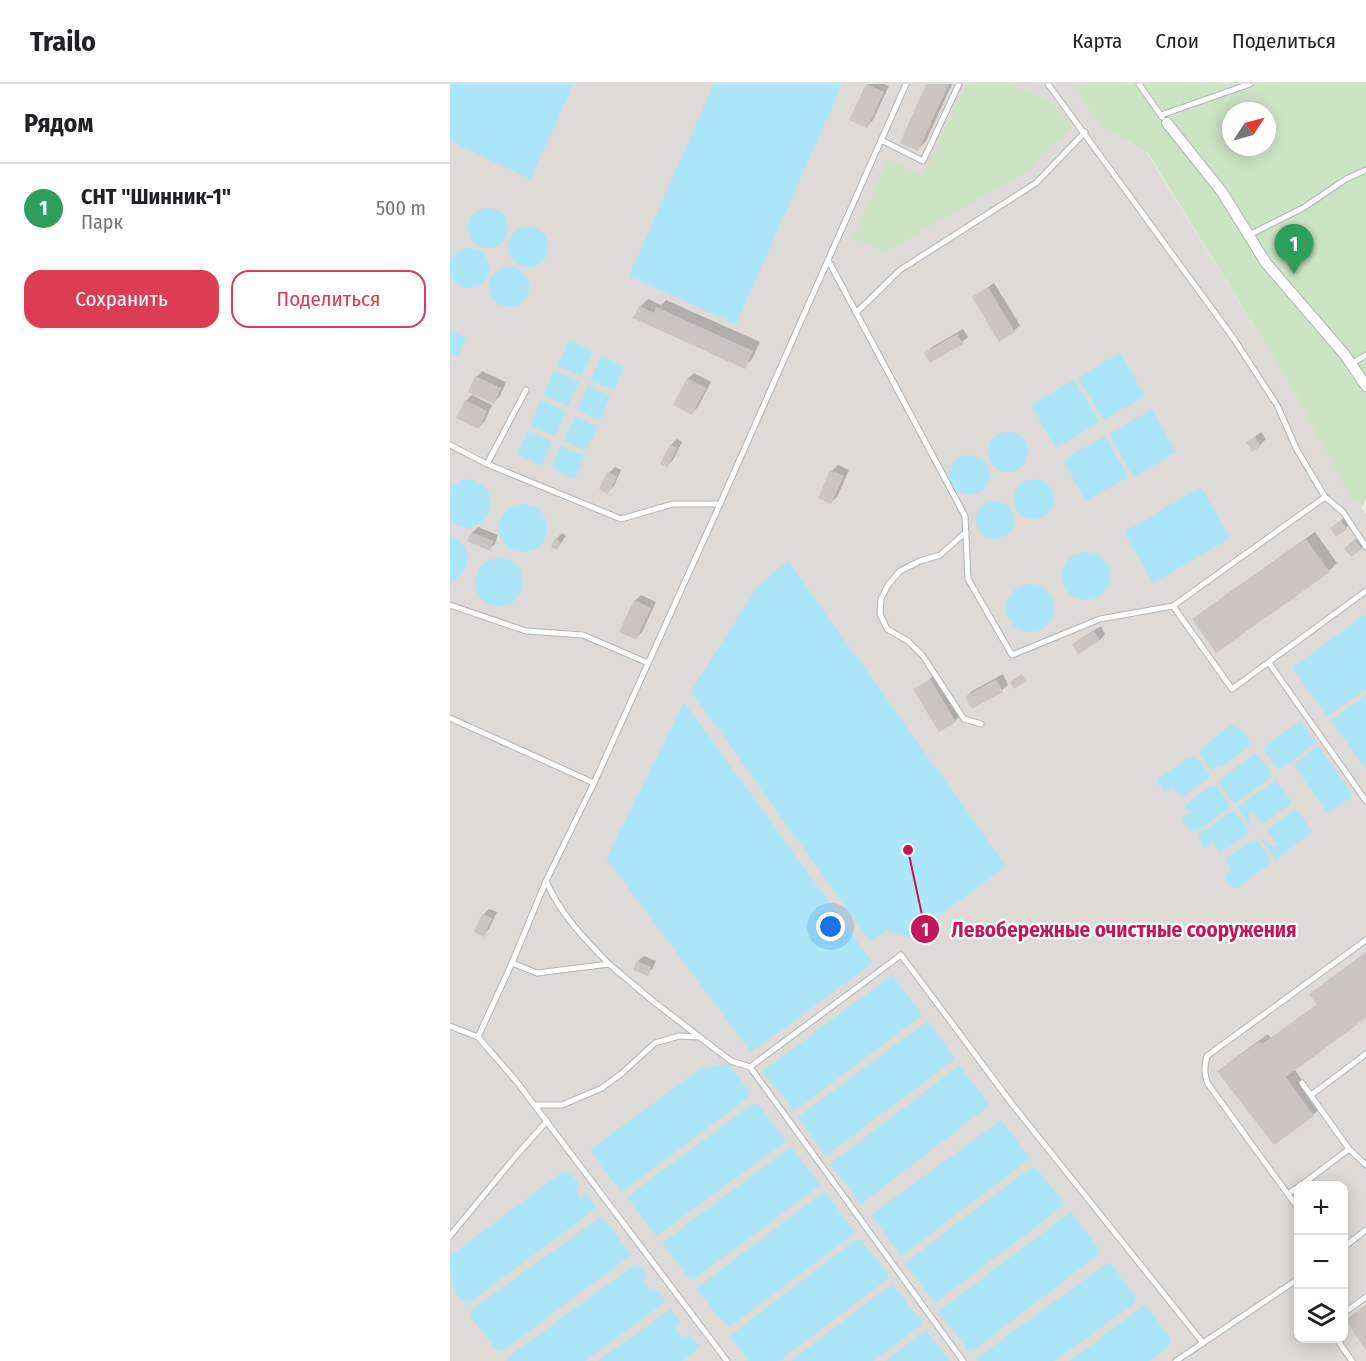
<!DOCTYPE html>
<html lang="ru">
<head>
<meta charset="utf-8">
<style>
  :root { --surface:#fff; --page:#f2f2f2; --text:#202124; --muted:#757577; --line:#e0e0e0; --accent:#dc3d53 }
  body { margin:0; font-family:"Fira Sans Condensed",sans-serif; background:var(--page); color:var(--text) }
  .controls { position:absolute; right:18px; bottom:18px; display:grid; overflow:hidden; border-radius:12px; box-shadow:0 3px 15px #0003 }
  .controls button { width:54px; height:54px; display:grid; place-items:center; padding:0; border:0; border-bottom:2px solid var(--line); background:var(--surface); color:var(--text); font:30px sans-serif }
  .compass { position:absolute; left:772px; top:18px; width:54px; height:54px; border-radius:50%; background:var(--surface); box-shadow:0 3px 15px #0003; rotate:54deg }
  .you { position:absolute; left:381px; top:843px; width:21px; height:21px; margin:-15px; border:4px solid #fff; border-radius:50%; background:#1a73e8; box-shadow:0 0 0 9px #1a73e833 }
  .badge { display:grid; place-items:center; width:39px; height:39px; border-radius:50%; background:var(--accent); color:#fff; font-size:20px; font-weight:700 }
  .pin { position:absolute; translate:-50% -50px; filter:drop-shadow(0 2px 3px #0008) }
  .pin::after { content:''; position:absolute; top:32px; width:21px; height:18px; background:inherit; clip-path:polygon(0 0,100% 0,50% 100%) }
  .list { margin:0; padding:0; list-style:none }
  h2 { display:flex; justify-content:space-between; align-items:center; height:78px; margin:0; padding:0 24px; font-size:26px }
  h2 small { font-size:20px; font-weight:400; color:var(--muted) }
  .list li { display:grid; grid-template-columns:39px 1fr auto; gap:18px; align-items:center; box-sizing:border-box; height:90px; padding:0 24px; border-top:2px solid var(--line) }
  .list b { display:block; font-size:22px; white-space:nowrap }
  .list p { margin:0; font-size:20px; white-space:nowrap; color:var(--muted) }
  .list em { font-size:20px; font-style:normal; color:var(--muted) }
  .actions { display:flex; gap:12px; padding:18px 24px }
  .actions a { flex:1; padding:14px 0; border:2px solid var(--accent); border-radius:18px; text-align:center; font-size:21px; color:var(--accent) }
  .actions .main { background:var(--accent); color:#fff }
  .icon { flex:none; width:33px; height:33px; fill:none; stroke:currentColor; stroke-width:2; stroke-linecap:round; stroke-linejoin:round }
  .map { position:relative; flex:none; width:916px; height:1277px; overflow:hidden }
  header { display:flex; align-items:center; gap:36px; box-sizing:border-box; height:84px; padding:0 30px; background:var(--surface); border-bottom:2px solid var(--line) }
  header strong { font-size:28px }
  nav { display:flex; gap:33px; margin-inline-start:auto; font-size:21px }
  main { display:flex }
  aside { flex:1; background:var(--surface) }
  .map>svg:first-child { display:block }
</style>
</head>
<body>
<header>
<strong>Trailo</strong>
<nav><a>Карта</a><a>Слои</a><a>Поделиться</a></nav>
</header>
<main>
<aside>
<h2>Рядом<small></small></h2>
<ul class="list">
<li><span class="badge" style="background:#2e9e5b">1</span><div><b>СНТ &quot;Шинник-1&quot;</b><p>Парк</p></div><em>500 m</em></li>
</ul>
<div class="actions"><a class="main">Сохранить</a><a>Поделиться</a></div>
</aside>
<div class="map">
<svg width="916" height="1277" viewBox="0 0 916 1277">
  <rect width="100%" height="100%" fill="#eeeae5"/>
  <!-- industrial -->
  <path fill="#dddad8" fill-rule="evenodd" d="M0 0H629L627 7 651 43 697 69 846 311 901 414 907 416 916 430V1277H0ZM848 1102H894V1254H848Z"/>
  <!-- green -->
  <g fill="#cbe4c4" fill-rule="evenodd">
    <path d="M517 0H559L601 17 622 44 588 74 581 85 436 167 403 155 438 76 473 93Z"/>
    <path d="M629 0H916V414L912 423 907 416 901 415 846 311 698 69 651 43 627 7ZM781 27H817V63H781Z"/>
  </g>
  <!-- water -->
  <g fill="#abe7f9">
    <path d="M0 0H124L80 95 0 57Z"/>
    <path d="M264 0H392L286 240 179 192Z"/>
    <circle cx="38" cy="144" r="20"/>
    <circle cx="78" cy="163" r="20"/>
    <circle cx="19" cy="184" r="20"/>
    <circle cx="59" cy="203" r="20"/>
    <path d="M0 246 16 254 8 273 0 269Z"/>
    <path d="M119 256 143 268 131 292 107 281Z"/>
    <path d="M670 269 695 312 654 336 628 294Z"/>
    <path d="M151 272 174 283 164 306 140 296Z"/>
    <path d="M104 287 129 298 118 322 93 311Z"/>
    <path d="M624 296 649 338 606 364 581 321Z"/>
    <path d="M138 302 160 312 150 336 127 326Z"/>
    <path d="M91 316 116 328 105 352 80 341Z"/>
    <path d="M702 325 726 368 684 393 659 350Z"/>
    <path d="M125 332 147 343 136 366 114 356Z"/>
    <path d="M78 347 102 358 91 382 67 370Z"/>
    <circle cx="558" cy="368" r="20"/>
    <path d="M655 352 678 393 636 417 613 376Z"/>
    <path d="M111 362 135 372 124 395 101 384Z"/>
    <circle cx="519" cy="391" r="20"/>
    <path d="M20 395C64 408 30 464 0 436V403L12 396Z"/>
    <circle cx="584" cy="415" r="20"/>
    <path d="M751 403 780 454 703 499 674 448Z"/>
    <circle cx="545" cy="436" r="19"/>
    <circle cx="73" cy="444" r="24"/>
    <path d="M0 452C24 460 23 489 0 498Z"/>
    <circle cx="636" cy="492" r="24"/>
    <circle cx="49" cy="498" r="24"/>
    <path d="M338 477 556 782 459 854 437 846 420 857 241 607 307 503Z"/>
    <circle cx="580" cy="524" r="24"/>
    <path d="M916 530V605L877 632 842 584Z"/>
    <path d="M916 611V685L881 637Z"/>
    <path d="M234 618 423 879 301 968 156 774Z"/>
    <path d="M850 637 866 659 831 685H828L814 666 815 662Z"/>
    <path d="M781 641C790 643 799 652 800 662L772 682 769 681 761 686 750 671V666Z"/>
    <path d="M868 662 901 708V713L880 728 876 727 845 682 846 679Z"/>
    <path d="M806 669 821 689 820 694 786 719 783 718 768 697Z"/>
    <path d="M743 673 748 675 759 690V694L733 712H730L722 703 715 708 707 699 708 695 736 675Z"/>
    <path d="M826 696 841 717 840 720 813 740 803 727 798 731 803 746 787 723Z"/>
    <path d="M762 701 767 702 779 721V724L746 748 740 746 731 734 740 728 735 721Z"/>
    <path d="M844 727 848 728 862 746 861 749 826 775 808 753 824 763 828 761 817 746Z"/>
    <path d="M780 728H785L798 745 797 750 770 769 763 758 755 764 748 755 749 751Z"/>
    <path d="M803 756 808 757 820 775 819 780 787 804H782L774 792 781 786 775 776Z"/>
    <path d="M442 891 472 931 344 1027 313 987Z"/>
    <path d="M478 937 505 975 376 1071 348 1033Z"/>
    <path d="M279 980 299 1008 296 1015 171 1108 140 1066 250 985Z"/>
    <path d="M509 982 538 1018 537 1023 411 1120 380 1080Z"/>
    <path d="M308 1020 336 1057 206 1152 177 1113 301 1021Z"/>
    <path d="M551 1036 580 1074 451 1172 421 1131Z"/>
    <path d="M342 1064 370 1101 241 1197 212 1159 337 1066Z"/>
    <path d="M586 1084 615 1120 485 1219 455 1179 579 1085Z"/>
    <path d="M112 1088 122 1091 129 1100 125 1105 131 1114 137 1110 146 1124 17 1220C0 1206 0 1194 0 1172Z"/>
    <path d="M376 1109 405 1149 280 1242 274 1239 246 1205 371 1110Z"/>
    <path d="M621 1128 651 1168 520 1269 489 1227Z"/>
    <path d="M149 1134 155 1136 181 1171 52 1267 46 1265 21 1233 20 1227Z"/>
    <path d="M410 1155 440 1193 329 1277H299L280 1252 404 1157Z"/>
    <path d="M659 1178 686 1213 683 1220 604 1277H529L527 1274Z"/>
    <path d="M187 1179 198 1193 193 1197 201 1207 205 1204 216 1217 135 1277H57L56 1275Z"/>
    <path d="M442 1200 473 1239 423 1277H341Z"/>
    <path d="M695 1221 720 1254 719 1262 699 1277H620Z"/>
    <path d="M221 1225 231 1239 225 1243 233 1255 240 1250 250 1263 232 1277H148Z"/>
    <path d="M476 1246 499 1277H436Z"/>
  </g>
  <!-- shadow -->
  <g fill="#0003">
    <path d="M418 0H434L439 2 423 36 417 42Z"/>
    <path d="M478 0H502L476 57 468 65Z"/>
    <path d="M544 199 570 241 564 247 524 213Z"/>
    <path d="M198 215 211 221 216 216 310 258 302 275 294 283 190 223Z"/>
    <path d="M513 245 518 253 512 258 476 269 482 263Z"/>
    <path d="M32 287 56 298 50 312 44 318 26 293Z"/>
    <path d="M244 289 261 298 248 323 242 329 238 295Z"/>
    <path d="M22 311 42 321 35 337 29 343 16 317Z"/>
    <path d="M811 348 816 355 810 361 798 358Z"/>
    <path d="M227 355 232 358 223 376 217 382 221 361Z"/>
    <path d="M388 381 399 386 387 413 381 418 382 387Z"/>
    <path d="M165 383 171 386 164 402 158 408 159 389Z"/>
    <path d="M897 432 902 438 896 444 887 439Z"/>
    <path d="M28 443 48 451 45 460 39 465 22 449Z"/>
    <path d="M865 448 887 479 879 487 744 536 752 528Z"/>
    <path d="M112 449 116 452 107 465 106 455Z"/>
    <path d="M912 451 916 459 911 464 902 458Z"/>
    <path d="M191 511 206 518 192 548 186 554 185 517Z"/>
    <path d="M651 542 655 550 650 556 628 568 624 561 630 555Z"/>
    <path d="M487 590 511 631 505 637 465 605Z"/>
    <path d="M553 590 558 601 552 606 522 623 516 613 522 607Z"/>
    <path d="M39 825 47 828 39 845 33 851 26 848 34 830Z"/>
    <path d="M916 868V932L844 985 871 1023 863 1031 769 987 777 980 818 950 821 954 868 920 861 910Z"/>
    <path d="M194 872 206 877 203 884 197 890 188 877Z"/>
  </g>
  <!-- building -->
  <g fill="#cac5c2">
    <path d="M416 0 434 8 417 44 399 36Z"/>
    <path d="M476 0H499L468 67 450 59Z"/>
    <path d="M538 203 565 248 549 258 522 213Z"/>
    <path d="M189 222 204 229 206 223 303 267 295 285 183 234Z"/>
    <path d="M507 250 513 260 480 279 474 269Z"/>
    <path d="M25 292 51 304 44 320 18 308Z"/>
    <path d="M237 294 256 304 242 331 223 321Z"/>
    <path d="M15 316 37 327 29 345 6 334Z"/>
    <path d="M805 353 811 362 802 368 796 358Z"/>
    <path d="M220 360 227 364 217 384 210 380Z"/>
    <path d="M380 386 394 392 381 420 368 414Z"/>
    <path d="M157 388 167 392 158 410 149 405Z"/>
    <path d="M891 436 897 445 886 453 880 444Z"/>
    <path d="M21 448 44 457 40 467 17 457Z"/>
    <path d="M105 454 111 458 107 466 101 463Z"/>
    <path d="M856 455 880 488 766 569 742 535Z"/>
    <path d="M905 456 912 465 901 473 894 464Z"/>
    <path d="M184 516 201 524 186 556 169 548Z"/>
    <path d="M644 547 650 557 628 570 622 560Z"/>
    <path d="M572 590 576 597 564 605 560 598Z"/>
    <path d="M480 595 506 638 489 648 463 605Z"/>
    <path d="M546 595 553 608 522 625 515 613Z"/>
    <path d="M32 830 42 834 34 853 24 848Z"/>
    <path d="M916 868V934L836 993 864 1032 824 1061 767 987 810 957 812 960 867 921 859 910Z"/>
    <path d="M187 877 201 883 198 892 183 886Z"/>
    <path d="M916 1221V1266L895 1236Z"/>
  </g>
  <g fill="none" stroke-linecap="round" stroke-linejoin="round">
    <!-- service casing -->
    <g stroke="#b1b4b7" stroke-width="7">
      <g id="service">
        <path d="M689 0 712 33"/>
        <path d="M711 31 800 0"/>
        <path d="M431 56 473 77 509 0"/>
        <path d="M799 151 853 124 896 95 916 86"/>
        <path d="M378 176 515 432 518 495 562 571 650 535 723 522 875 413 847 366 827 321 784 255 598 0"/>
        <path d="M407 228 450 186 586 99 635 48"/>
        <path d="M901 280 916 271"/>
        <path d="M0 361 37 380 171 435 223 420H270"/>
        <path d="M37 380 76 306"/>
        <path d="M875 413 893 428 916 463"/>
        <path d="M516 448 490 471 470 477 450 487 438 501 431 515 430 530 437 545 458 557 473 572 514 635 531 640"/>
        <path d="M0 521 76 547 133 551 198 579"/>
        <path d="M723 522 782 605 916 507"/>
        <path d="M819 579 916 717"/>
        <path d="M0 634 144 699"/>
        <path d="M96 797C110 830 135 855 159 880"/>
        <path d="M62 879 87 889 159 880 204 918 281 977 300 983 513 1277"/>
        <path d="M0 942 28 953 67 998 277 1277"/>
        <path d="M28 953 62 879 96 797 144 699 270 420 456 0"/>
        <path d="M300 983 451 871 562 1020 753 1259"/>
        <path d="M852 999 899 1065 916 1081"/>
        <path d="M861 1011 916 970"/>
        <path d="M85 1021H112L152 1004 171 990 205 959 229 952 249 953"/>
        <path d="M850 1102 899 1065"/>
        <path d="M838 1110 848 1103"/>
        <path d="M848 1124 758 1000C754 990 754 983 757 972L916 856"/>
        <path d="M0 1152 65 1073 97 1037"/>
        <path d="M894 1163 916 1146"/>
        <path d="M894 1229 916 1213"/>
        <path d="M886 1254 902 1277"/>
        <path d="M726 1277 848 1195"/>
      </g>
    </g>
    <!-- minor casing -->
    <g stroke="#b1b4b7" stroke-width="12">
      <path id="minor" d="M717 39 772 108 816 179 895 271 916 302"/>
    </g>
    <!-- service -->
    <use href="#service" stroke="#fff" stroke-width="5"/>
    <!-- minor -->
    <use href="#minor" stroke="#fff" stroke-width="10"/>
  </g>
  <!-- callouts -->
  <path fill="none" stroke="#c2185b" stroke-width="2" d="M458 766L475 845"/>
  <g fill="#c2185b" stroke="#fff" stroke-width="2">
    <circle cx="458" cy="766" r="6"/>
    <circle cx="475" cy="845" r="15"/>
  </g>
  <g font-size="18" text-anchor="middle" font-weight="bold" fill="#fff">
    <text x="475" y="852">1</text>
  </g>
  <g font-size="21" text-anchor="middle" font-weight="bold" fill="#c2185b" stroke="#fff" stroke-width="4.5" stroke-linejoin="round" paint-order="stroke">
    <text x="674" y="853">Левобережные очистные сооружения</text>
  </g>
</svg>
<div class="controls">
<button>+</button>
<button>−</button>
<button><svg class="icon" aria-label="layers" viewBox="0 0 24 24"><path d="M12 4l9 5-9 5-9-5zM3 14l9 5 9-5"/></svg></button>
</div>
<svg class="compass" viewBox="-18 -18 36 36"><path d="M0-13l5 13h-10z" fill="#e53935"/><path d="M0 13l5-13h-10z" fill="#757577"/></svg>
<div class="you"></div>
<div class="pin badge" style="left:844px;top:190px;background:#2e9e5b">1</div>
</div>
</main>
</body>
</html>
